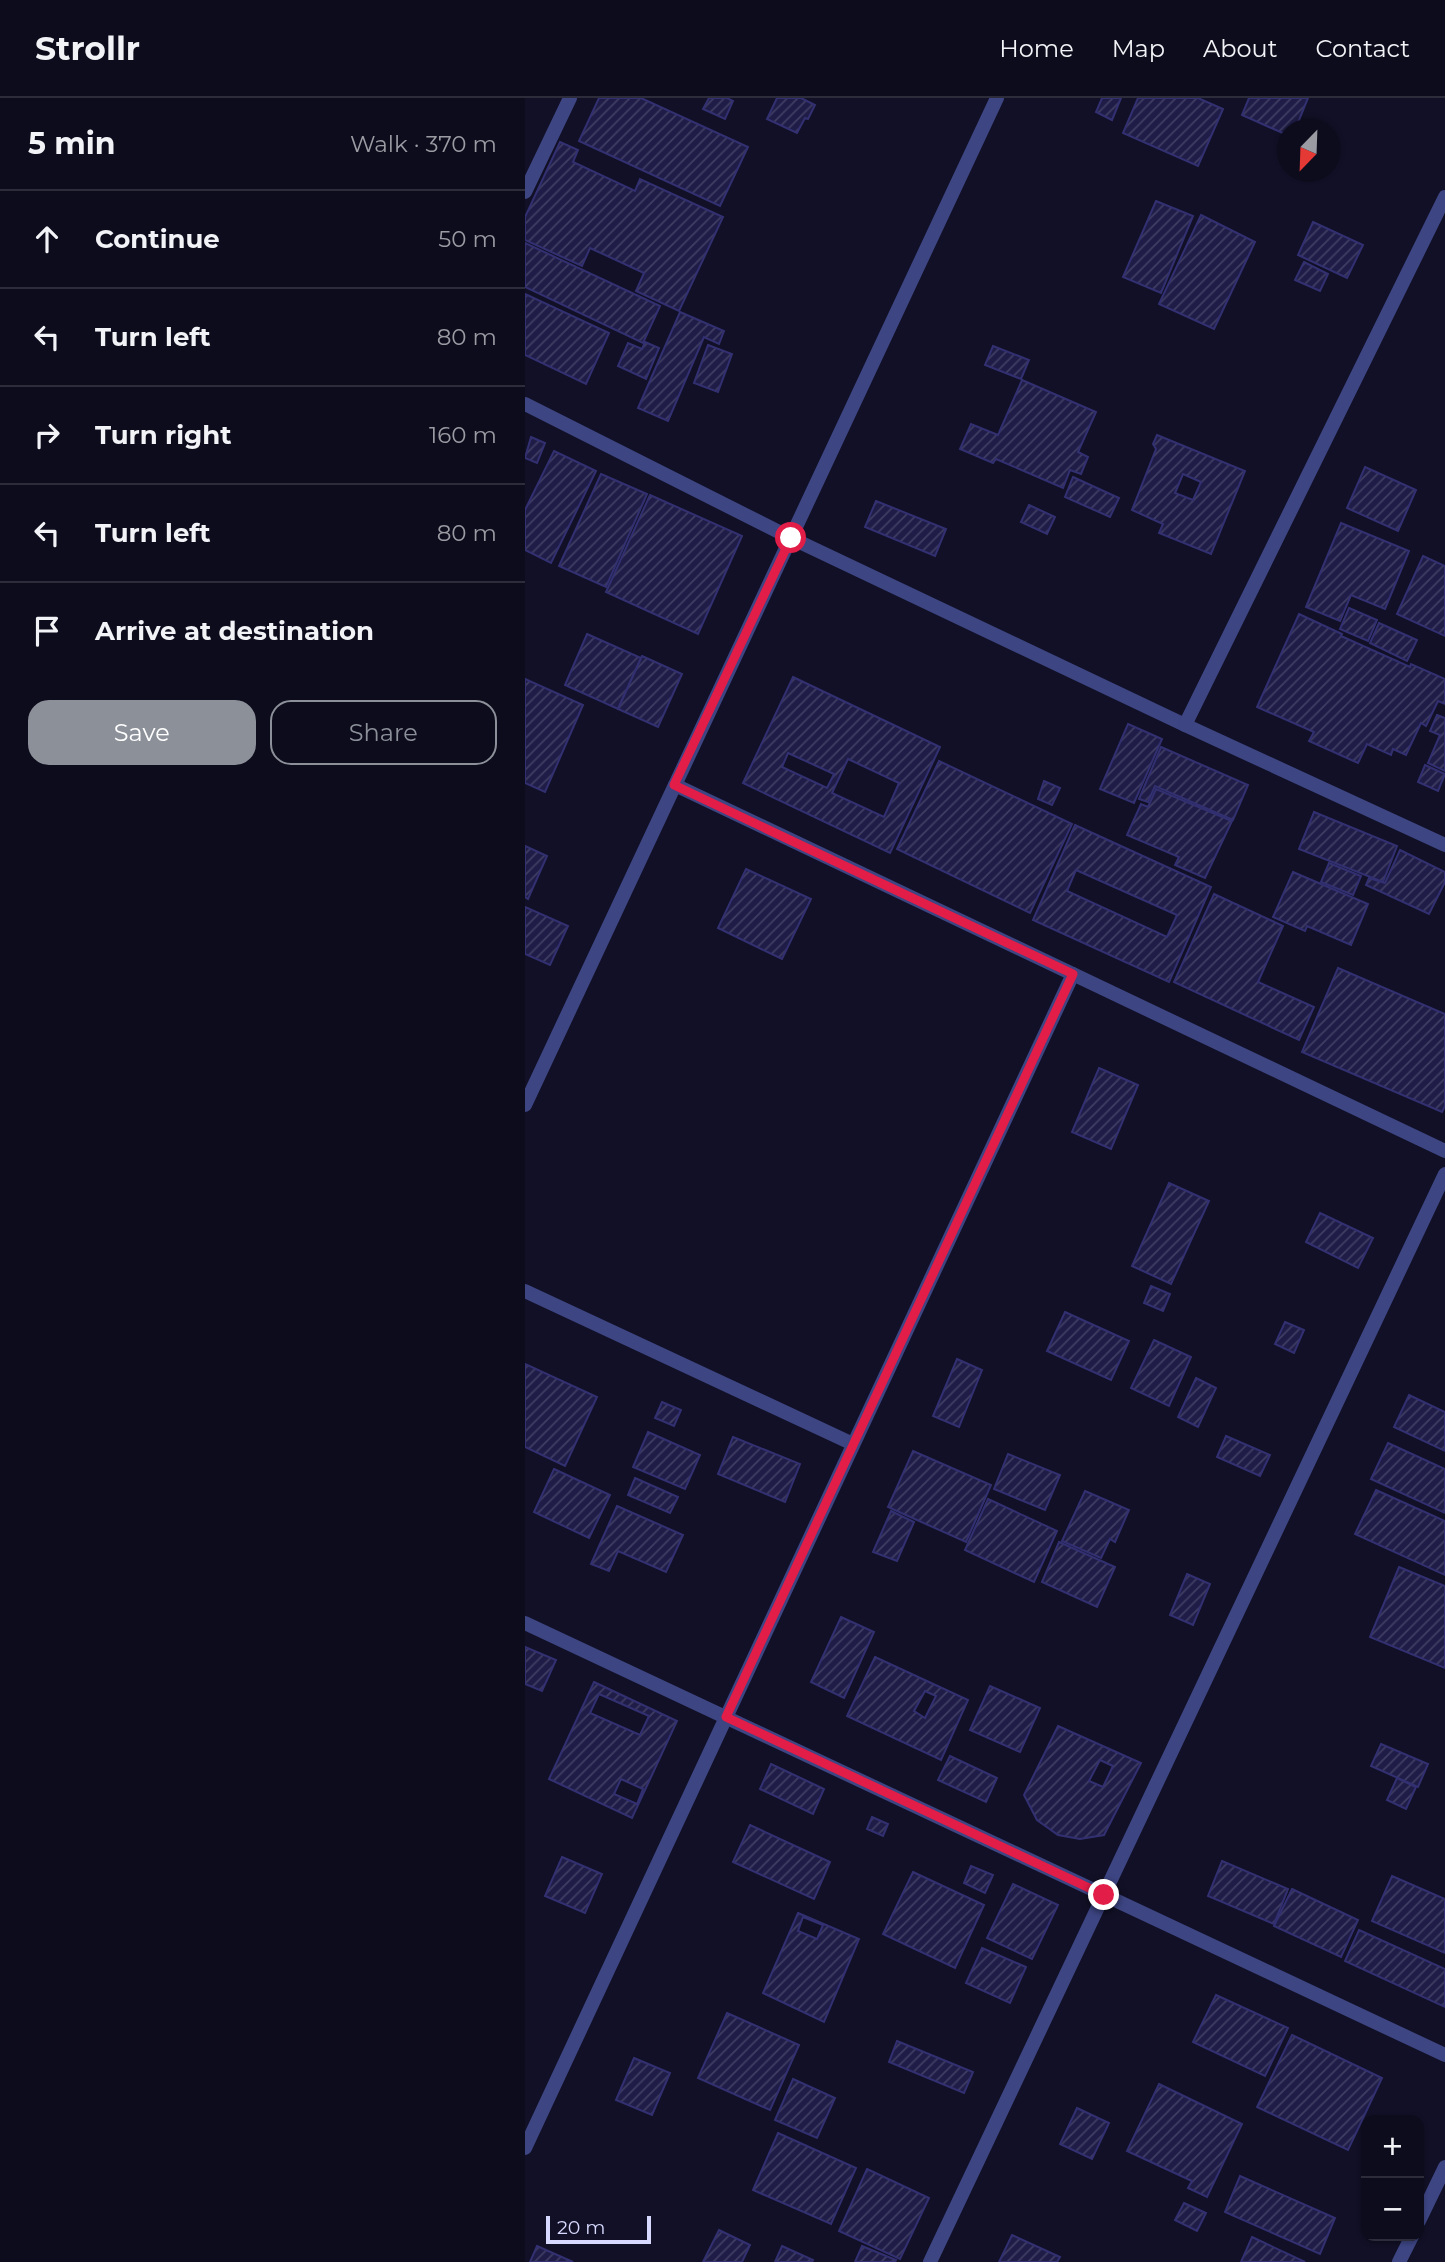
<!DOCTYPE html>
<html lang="en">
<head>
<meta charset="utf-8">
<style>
  :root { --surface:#0d0c1c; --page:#1b1a29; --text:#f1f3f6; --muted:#9a9ba3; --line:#2d2c3b; --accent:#8c9099 }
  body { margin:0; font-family:Montserrat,sans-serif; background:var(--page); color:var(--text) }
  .controls { position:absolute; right:21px; bottom:21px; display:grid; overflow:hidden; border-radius:14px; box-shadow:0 2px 5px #0004 }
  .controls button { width:63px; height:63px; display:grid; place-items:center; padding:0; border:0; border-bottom:2px solid var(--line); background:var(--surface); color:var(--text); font:35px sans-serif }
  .compass { position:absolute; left:752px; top:21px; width:63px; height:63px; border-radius:50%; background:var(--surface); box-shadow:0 2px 5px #0004; rotate:203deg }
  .scale { position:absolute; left:21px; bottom:18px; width:105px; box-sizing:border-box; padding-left:7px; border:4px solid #d7d9fe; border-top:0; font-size:19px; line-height:24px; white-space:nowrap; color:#d7d9fe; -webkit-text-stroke:5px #111026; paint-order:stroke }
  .stop { position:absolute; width:21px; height:21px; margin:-16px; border:5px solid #e11d48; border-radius:50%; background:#fff }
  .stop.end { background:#e11d48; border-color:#fff; box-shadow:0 2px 7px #0008 }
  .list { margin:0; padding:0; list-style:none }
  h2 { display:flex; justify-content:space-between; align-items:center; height:91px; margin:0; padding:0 28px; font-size:30px }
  h2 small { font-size:23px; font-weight:400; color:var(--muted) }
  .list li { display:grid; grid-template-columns:46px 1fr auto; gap:21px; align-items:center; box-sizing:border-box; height:98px; padding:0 28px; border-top:2px solid var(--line) }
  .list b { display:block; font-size:26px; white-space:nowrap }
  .list em { font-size:23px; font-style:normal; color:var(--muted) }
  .actions { display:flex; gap:14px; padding:21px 28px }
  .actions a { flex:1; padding:16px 0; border:2px solid var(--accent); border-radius:21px; text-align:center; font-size:24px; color:var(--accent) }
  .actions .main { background:var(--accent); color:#fff }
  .icon { flex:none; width:38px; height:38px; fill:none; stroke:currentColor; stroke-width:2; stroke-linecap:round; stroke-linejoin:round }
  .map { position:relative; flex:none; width:920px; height:2164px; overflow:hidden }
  header { display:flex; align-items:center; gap:42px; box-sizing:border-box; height:98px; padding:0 35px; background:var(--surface); border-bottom:2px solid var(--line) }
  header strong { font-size:33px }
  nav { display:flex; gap:38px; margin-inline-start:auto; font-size:24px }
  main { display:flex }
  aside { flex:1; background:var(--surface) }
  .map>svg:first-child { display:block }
</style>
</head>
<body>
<header>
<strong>Strollr</strong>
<nav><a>Home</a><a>Map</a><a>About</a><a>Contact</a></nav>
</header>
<main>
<aside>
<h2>5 min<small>Walk · 370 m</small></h2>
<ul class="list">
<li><svg class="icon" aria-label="ahead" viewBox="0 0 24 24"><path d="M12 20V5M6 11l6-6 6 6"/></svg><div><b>Continue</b></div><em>50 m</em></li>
<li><svg class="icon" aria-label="left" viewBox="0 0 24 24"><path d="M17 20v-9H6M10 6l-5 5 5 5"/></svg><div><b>Turn left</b></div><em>80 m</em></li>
<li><svg class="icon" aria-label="right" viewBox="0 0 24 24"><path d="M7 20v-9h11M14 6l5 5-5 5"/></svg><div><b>Turn right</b></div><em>160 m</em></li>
<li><svg class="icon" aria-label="left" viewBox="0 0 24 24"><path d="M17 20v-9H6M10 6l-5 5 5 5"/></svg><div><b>Turn left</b></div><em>80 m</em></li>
<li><svg class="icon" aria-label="arrive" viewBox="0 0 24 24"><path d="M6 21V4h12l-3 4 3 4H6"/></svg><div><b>Arrive at destination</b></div></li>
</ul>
<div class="actions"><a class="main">Save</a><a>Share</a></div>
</aside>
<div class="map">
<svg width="920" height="2164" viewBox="0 0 920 2164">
  <defs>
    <pattern id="building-hatch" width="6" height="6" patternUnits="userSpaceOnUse" patternTransform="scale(1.75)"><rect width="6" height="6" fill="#1f1d47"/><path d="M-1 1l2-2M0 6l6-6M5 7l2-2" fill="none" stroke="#3f3d63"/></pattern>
  </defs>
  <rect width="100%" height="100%" fill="#111026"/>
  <!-- building -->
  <g fill="url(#building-hatch)" stroke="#333072" stroke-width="2" fill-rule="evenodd">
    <path d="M74 0H116L223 49 195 108 54 43Z"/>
    <path d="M184 0H202L208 3 200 21 178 11Z"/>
    <path d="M252 0H276L290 7 283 21 280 20 272 35 242 21Z"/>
    <path d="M577 0H596L587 22 571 14Z"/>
    <path d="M613 0H673L698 11 673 68 598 35Z"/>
    <path d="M724 0H783L770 32H762V37L717 17Z"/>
    <path d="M35 44 53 52 48 64 110 93 115 81 198 119 154 213 111 193 119 175 65 150 57 168 0 142V119Z"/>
    <path d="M631 103 668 118 636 195 598 179Z"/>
    <path d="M676 117 730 144 689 231 634 206Z"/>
    <path d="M788 124 838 147 822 180 773 157Z"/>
    <path d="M0 145 135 208 118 245 0 189Z"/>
    <path d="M779 164 803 176 795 193 770 182Z"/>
    <path d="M0 196 84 235 61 286 0 257Z"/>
    <path d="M155 214 199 233 194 246 179 239 143 323 113 310Z"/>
    <path d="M120 244 134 250 121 281 93 268 103 245 117 251Z"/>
    <path d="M183 247 207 256 193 294 169 285Z"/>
    <path d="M468 248 504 262 496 281 460 267Z"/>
    <path d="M497 282 571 314 553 354 563 359 556 376 545 372 538 390 471 361 468 365 435 351 446 326 473 337Z"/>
    <path d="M632 337 720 373 686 456 634 435 638 426 607 412 631 351 628 346ZM658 376 676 384 668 402 650 395Z"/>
    <path d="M6 339 20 345 12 365 0 360Z"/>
    <path d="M29 353 71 373 26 465 0 452V412Z"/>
    <path d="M840 369 891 392 873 433 822 410Z"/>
    <path d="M76 376 122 396 81 489 34 468Z"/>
    <path d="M548 379 594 400 585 419 540 399Z"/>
    <path d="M125 397 217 438 173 536 81 494Z"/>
    <path d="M351 403 421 431 410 458 340 429Z"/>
    <path d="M504 407 530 419 522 436 496 424Z"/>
    <path d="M816 425 884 453 860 511 826 497 815 523 781 509Z"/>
    <path d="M898 458 920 468V538L872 516Z"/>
    <path d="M824 510 852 522 843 543 815 531Z"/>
    <path d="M774 516 817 536 816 538 885 569 886 566 920 581V606L913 603 901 628 896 625 881 657 868 651 866 657 842 646 833 665 784 643 789 634 732 609Z"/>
    <path d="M854 525 892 542 882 563 845 545Z"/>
    <path d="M62 536 116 560 93 611 40 587Z"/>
    <path d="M117 558 157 576 133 629 93 611Z"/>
    <path d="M268 579 415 649 365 755 218 685ZM263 655 309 676 302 690 257 669ZM323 661 374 685 359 719 307 695Z"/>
    <path d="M0 581 58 607 20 694 0 685Z"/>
    <path d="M912 617 920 620V673L903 665 915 637 905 633Z"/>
    <path d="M603 626 637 641 609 705 575 691Z"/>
    <path d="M636 649 723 687 708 722 630 688 623 704 614 701Z"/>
    <path d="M414 663 547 726 505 815 372 751Z"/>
    <path d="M900 667 920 676 913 693 893 684Z"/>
    <path d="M519 683 535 690 527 707 513 701Z"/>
    <path d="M631 691 707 723 680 780 650 767 654 759 602 737 616 706 623 709Z"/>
    <path d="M789 714 872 748 858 784 774 751Z"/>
    <path d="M550 727 686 789 644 884 508 822ZM551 772 652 817 642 839 542 793Z"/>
    <path d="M0 748 22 758 3 801 0 799Z"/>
    <path d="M875 752 920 774V784L904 816 841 787 844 780 860 785Z"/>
    <path d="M804 765 836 778 828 797 796 784Z"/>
    <path d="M221 771 286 801 257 861 193 830Z"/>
    <path d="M768 774 843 806 826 847 782 828 780 833 748 819Z"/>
    <path d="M689 796 758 828 733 884 789 909 774 942 649 884Z"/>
    <path d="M0 809 43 828 25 867 0 856Z"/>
    <path d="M813 870 920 916V1008L917 1014 777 954Z"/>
    <path d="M574 970 613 987 586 1051 547 1034Z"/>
    <path d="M644 1085 684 1103 646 1186 607 1168Z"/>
    <path d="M795 1115 848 1140 833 1170 781 1144Z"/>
    <path d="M626 1188 645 1196 638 1213 619 1205Z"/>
    <path d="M540 1214 604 1243 586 1282 522 1253Z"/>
    <path d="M760 1224 779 1232 769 1255 750 1246Z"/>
    <path d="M629 1242 666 1259 644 1308 606 1290Z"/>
    <path d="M432 1261 457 1272 434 1329 408 1318Z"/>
    <path d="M0 1266 72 1299 40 1368 0 1349Z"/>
    <path d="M671 1280 691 1290 673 1329 653 1319Z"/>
    <path d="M884 1297 920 1314V1353L869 1329Z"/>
    <path d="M137 1304 156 1312 149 1328 130 1320Z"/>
    <path d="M123 1334 175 1357 160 1391 108 1369Z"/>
    <path d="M701 1338 745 1357 735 1378 692 1359Z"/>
    <path d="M208 1339 275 1366 260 1404 193 1376Z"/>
    <path d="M863 1345 920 1371V1415L846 1381Z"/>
    <path d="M388 1353 466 1387 441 1444 363 1409Z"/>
    <path d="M483 1356 535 1377 520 1412 469 1391Z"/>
    <path d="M29 1371 85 1397 64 1440 9 1414Z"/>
    <path d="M110 1380 153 1399 145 1415 103 1397Z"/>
    <path d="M851 1392 920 1423V1477L830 1436Z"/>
    <path d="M560 1393 604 1412 590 1444 585 1441 576 1460 537 1443Z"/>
    <path d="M463 1401 532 1433 509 1484 440 1452Z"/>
    <path d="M92 1408 158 1437 141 1474 93 1453 84 1473 66 1466Z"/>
    <path d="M366 1413 389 1424 372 1463 348 1454Z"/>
    <path d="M534 1444 590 1469 572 1509 517 1484Z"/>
    <path d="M874 1469 920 1488V1570L845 1539Z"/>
    <path d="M662 1476 685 1486 668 1527 645 1517Z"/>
    <path d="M316 1519 349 1534 319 1600 286 1584Z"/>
    <path d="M0 1549 31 1562 17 1593 0 1586Z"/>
    <path d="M350 1559 443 1602 416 1662 322 1618ZM400 1593 411 1598 400 1620 389 1613Z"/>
    <path d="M69 1584 152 1623 107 1720 24 1681ZM74 1596 124 1618 115 1637 65 1615ZM96 1681 118 1691 112 1706 89 1696Z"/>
    <path d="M465 1588 515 1610 495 1654 445 1632Z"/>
    <path d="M533 1628 616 1665 579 1737 555 1741 533 1737 512 1722 499 1697ZM575 1662 588 1668 578 1689 564 1683Z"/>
    <path d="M856 1646 903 1666 893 1689 846 1668Z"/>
    <path d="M425 1658 472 1680 461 1704 413 1682Z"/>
    <path d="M246 1666 299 1691 288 1716 235 1691Z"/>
    <path d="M872 1680 891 1689 881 1711 862 1702Z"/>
    <path d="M347 1719 363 1726 358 1738 342 1731Z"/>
    <path d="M225 1727 305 1764 289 1801 208 1764Z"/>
    <path d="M37 1759 77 1776 60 1815 20 1798Z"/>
    <path d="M697 1763 763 1791 749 1826 683 1798Z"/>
    <path d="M446 1768 468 1777 460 1795 439 1785Z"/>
    <path d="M388 1774 459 1807 430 1870 358 1836Z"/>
    <path d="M867 1778 920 1801V1855L847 1823Z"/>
    <path d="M488 1786 533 1807 507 1861 462 1840Z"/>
    <path d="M767 1791 833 1822 816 1859 749 1828Z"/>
    <path d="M273 1815 334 1841 299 1924 238 1895ZM278 1819 298 1827 292 1841 273 1833Z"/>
    <path d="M834 1832 920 1871V1909L820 1863Z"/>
    <path d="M457 1850 501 1869 485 1905 441 1885Z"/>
    <path d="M691 1897 763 1930 740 1978 668 1944Z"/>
    <path d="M202 1915 274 1947 245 2012 173 1980Z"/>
    <path d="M767 1937 857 1980 823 2052 732 2009Z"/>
    <path d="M372 1943 448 1974 439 1995 364 1964Z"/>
    <path d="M109 1960 145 1975 127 2017 91 2002Z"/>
    <path d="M268 1981 310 2000 292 2040 250 2022Z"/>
    <path d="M634 1986 717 2026 682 2099 663 2090 667 2083 602 2053Z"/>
    <path d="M552 2010 584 2025 567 2061 535 2046Z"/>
    <path d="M253 2035 331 2070 306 2126 228 2092Z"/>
    <path d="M342 2071 404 2100 375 2161 314 2133Z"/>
    <path d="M715 2078 810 2120 795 2156 700 2114Z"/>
    <path d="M659 2105 681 2115 672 2133 650 2122Z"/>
    <path d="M194 2132 225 2147 217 2164H178Z"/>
    <path d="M487 2137 535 2159 532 2164H474Z"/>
    <path d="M727 2139 780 2164H716Z"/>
    <path d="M12 2148 48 2164H5Z"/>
    <path d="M257 2148 288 2162 287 2164H250Z"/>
    <path d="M337 2148 371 2162 370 2164H330Z"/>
  </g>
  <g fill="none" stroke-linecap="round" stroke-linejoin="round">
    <!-- minor -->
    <g stroke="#3d4583" stroke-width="14">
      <path d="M0 94 45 0"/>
      <path d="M0 306 266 440 660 627 920 747"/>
      <path d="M660 627 920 99"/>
      <path d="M150 687 920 1053"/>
      <path d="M0 1007 472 0"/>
      <path d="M0 1193 328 1346"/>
      <path d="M0 1525 920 1957"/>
      <path d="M0 2050 548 876"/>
      <path d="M894 2123 920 2069"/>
      <path d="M405 2164 920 1076"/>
      <path d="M874 2164 887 2138"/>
    </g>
  </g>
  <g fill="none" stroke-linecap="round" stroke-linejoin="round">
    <!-- route -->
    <path stroke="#e11d48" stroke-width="9" d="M266 440 149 687 548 876 201 1619 579 1797"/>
  </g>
</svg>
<div class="controls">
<button>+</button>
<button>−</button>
</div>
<svg class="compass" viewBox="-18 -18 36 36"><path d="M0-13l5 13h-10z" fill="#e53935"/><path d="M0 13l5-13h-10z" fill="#9a9ba3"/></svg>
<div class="scale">20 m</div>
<div class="stop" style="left:266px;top:440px"></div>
<div class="stop end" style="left:579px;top:1797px"></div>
</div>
</main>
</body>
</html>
